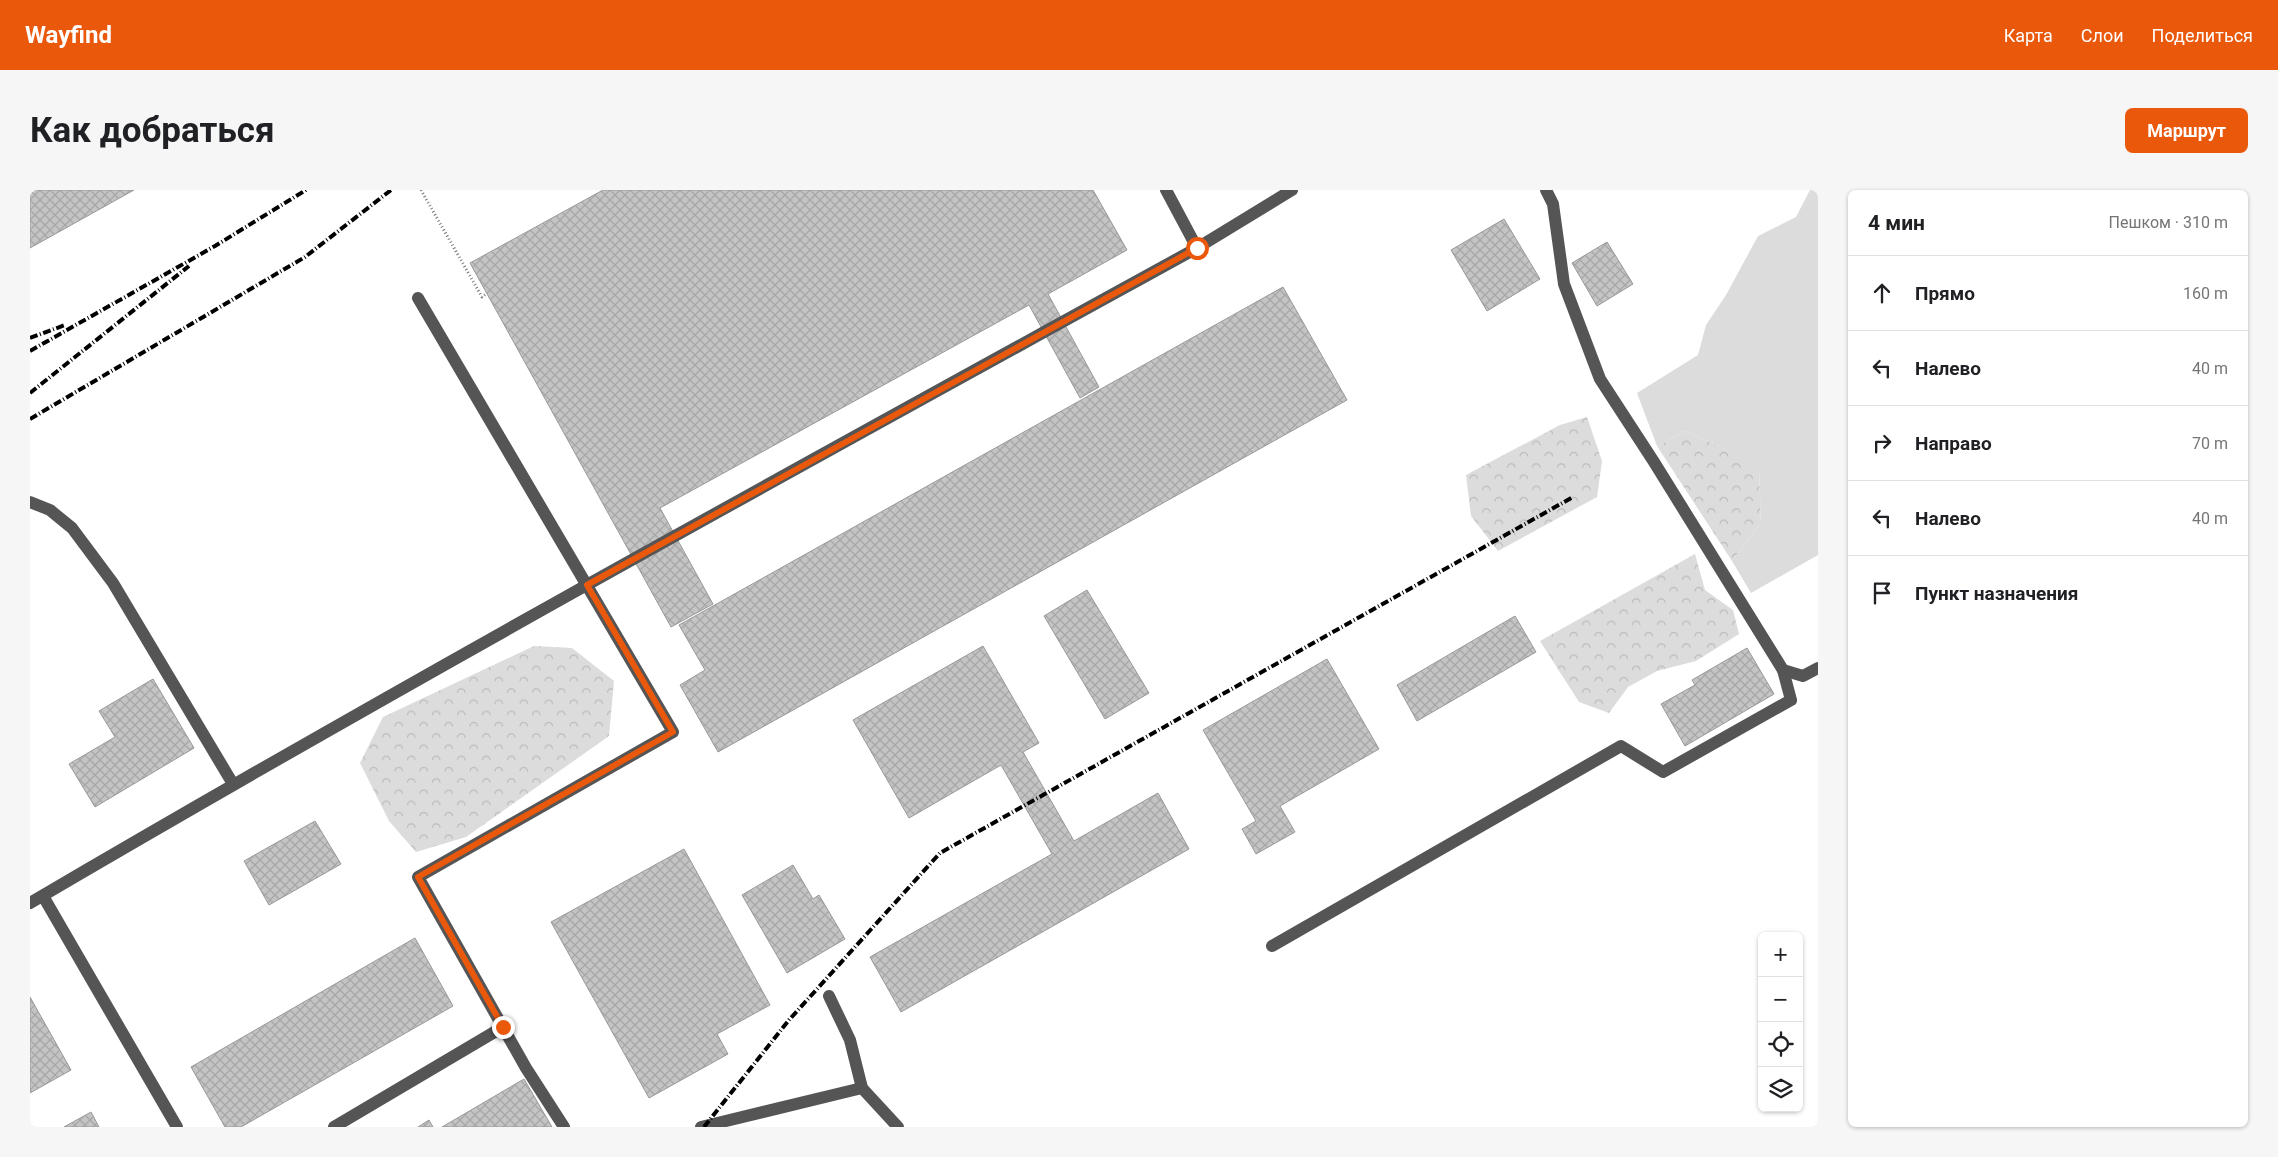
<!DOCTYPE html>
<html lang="ru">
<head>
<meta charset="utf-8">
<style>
  :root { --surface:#fff; --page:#f6f6f6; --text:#202124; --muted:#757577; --line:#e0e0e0; --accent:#ea580c }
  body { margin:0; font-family:Roboto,sans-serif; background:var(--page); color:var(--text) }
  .controls { position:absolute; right:15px; bottom:15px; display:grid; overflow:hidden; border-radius:8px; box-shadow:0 1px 4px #0004 }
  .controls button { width:45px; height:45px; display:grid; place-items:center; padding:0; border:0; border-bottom:1px solid var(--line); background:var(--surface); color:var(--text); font:25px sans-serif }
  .stop { position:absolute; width:15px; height:15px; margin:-11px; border:4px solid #ea580c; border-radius:50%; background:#fff }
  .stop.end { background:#ea580c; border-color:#fff; box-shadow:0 1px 5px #0008 }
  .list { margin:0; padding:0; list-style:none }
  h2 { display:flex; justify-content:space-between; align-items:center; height:65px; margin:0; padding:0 20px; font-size:21px }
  h2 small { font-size:16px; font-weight:400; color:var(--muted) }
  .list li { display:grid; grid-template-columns:32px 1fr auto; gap:15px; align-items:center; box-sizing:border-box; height:75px; padding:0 20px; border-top:1px solid var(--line) }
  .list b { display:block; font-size:19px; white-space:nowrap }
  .list em { font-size:16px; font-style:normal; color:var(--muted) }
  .icon { flex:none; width:28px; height:28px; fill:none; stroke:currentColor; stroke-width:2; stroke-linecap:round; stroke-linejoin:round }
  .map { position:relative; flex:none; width:1788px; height:937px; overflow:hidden; border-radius:8px }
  header { display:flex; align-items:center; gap:30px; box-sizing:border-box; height:70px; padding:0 25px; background:var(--accent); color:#fff }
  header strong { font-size:24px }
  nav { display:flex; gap:28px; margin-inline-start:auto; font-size:18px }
  .intro { display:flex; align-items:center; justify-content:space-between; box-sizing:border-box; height:120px; padding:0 30px }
  h1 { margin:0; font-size:35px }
  .button { padding:12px 22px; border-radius:8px; background:var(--accent); color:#fff; font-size:18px; font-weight:700 }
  main { display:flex; gap:30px; padding:0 30px }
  aside { flex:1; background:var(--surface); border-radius:8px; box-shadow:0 1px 4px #0004 }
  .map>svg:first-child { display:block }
</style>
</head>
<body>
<header>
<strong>Wayfind</strong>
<nav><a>Карта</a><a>Слои</a><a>Поделиться</a></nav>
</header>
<div class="intro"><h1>Как добраться</h1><a class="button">Маршрут</a></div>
<main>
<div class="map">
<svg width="1788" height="937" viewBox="0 0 1788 937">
  <defs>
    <pattern id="forest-crowns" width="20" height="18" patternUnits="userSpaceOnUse" patternTransform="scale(1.25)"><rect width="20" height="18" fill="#dcdcdc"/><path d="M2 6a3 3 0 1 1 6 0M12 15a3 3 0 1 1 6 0" fill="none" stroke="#bbb"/></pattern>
    <pattern id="building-cross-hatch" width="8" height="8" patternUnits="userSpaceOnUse" patternTransform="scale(1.25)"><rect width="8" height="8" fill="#c4c4c4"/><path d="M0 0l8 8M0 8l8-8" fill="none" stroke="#a7a7a7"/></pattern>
  </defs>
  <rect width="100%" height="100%" fill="#fff"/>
  <!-- grass -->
  <path fill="#dcdcdc" d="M1780 0H1788V365L1721 403 1702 371 1731 333 1729 280 1695 259 1655 241 1627 256 1607 203 1668 165 1676 135 1696 105 1728 46 1766 27Z"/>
  <!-- forest -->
  <g fill="url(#forest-crowns)">
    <path d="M1557 227 1572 271 1567 307 1468 361 1441 326 1436 285 1530 235Z"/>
    <path d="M1655 241 1695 259 1729 279 1731 333 1702 371 1627 256Z"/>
    <path d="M1665 364 1675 400 1703 420 1709 444 1666 471 1627 481 1598 497 1579 523 1549 512 1510 451Z"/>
    <path d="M504 456 542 458 584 491 579 546 436 647 386 662 359 631 330 573 353 527Z"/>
  </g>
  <!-- building -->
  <g fill="url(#building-cross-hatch)" stroke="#999">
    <path d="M0 0H104L0 58Z"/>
    <path d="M573 0H1063L1097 60 1018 104 1069 197 1050 208 999 115 630 318 683 414 641 437 440 73Z"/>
    <path d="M1474 29 1510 89 1457 121 1421 60Z"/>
    <path d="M1577 52 1603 94 1567 116 1542 73Z"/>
    <path d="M1253 97 1317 210 688 562 650 495 675 480 649 435Z"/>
    <path d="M1057 400 1119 503 1075 529 1014 426Z"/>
    <path d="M1485 426 1506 462 1387 531 1367 495Z"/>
    <path d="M953 456 1009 553 993 562 1044 651 1128 603 1159 659 871 822 840 767 1022 664 971 575 879 628 823 530Z"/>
    <path d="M1717 458 1744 504 1655 556 1631 514 1665 495 1662 490Z"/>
    <path d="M1297 469 1349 559 1250 616 1265 642 1226 664 1212 639 1226 631 1173 540Z"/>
    <path d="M123 489 164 558 65 617 39 574 85 547 69 521Z"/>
    <path d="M285 631 311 674 239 715 214 671Z"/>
    <path d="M654 659 740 815 687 844 698 864 619 908 521 732Z"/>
    <path d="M763 675 783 709 789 705 815 749 757 783 712 705Z"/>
    <path d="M385 748 423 816 211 937H195L161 877Z"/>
    <path d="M0 807 41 880 0 903Z"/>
    <path d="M494 889 522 937H412Z"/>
    <path d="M61 922 69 937H34Z"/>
    <path d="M399 930 403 937H388Z"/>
  </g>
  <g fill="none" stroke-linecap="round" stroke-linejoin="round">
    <!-- path -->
    <path stroke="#777" stroke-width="3" stroke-dasharray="1 2.5" stroke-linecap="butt" d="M391 0 452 107 457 103"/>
    <!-- minor -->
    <g stroke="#555" stroke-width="12">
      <path d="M1136 0 1167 58"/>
      <path d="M1516 0 1523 14 1534 94 1570 189 1624 272 1753 480 1773 486 1788 478"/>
      <path d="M388 108 643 542 388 687 496 878 534 937"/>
      <path d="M0 312 20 320 42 338 83 393 203 594"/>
      <path d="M13 706 147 937"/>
      <path d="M0 713C385 487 776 273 1167 58L1262 0"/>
      <path d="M1242 756 1591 556 1633 582 1761 510 1753 480"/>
      <path d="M799 806 820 850 832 898 868 937"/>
      <path d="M304 937 473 837"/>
      <path d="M671 937 832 898"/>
    </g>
    <!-- rail -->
    <g stroke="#000" stroke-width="4" stroke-dasharray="8 2.5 1 2.5" stroke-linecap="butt">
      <path d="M0 148 35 135"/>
      <path d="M0 161 185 56 276 0"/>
      <path d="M0 203 159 76"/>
      <path d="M0 229 275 67 361 0"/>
      <path d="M674 937 759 830 910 663 1543 307"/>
    </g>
  </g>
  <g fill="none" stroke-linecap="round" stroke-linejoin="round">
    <!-- route -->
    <path stroke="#ea580c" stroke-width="6" d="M473 837 388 687 643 542 557 395 1167 58"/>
  </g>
</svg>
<div class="controls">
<button>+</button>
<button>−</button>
<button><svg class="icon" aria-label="locate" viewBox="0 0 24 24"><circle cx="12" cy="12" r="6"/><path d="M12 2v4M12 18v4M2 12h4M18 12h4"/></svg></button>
<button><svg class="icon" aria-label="layers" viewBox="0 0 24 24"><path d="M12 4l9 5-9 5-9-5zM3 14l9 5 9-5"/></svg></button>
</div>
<div class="stop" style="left:1167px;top:58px"></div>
<div class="stop end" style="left:473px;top:837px"></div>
</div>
<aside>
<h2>4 мин<small>Пешком · 310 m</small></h2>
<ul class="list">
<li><svg class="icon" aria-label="ahead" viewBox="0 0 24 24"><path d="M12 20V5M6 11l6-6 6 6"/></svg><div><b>Прямо</b></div><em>160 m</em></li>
<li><svg class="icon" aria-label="left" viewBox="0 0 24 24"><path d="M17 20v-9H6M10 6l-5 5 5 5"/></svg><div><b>Налево</b></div><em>40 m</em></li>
<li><svg class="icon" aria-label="right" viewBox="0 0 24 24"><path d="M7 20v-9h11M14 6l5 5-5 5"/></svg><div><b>Направо</b></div><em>70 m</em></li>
<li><svg class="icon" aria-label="left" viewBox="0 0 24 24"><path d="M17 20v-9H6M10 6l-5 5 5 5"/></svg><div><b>Налево</b></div><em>40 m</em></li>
<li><svg class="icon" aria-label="arrive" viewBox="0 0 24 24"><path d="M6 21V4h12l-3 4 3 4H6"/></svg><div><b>Пункт назначения</b></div></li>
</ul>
</aside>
</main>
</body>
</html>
